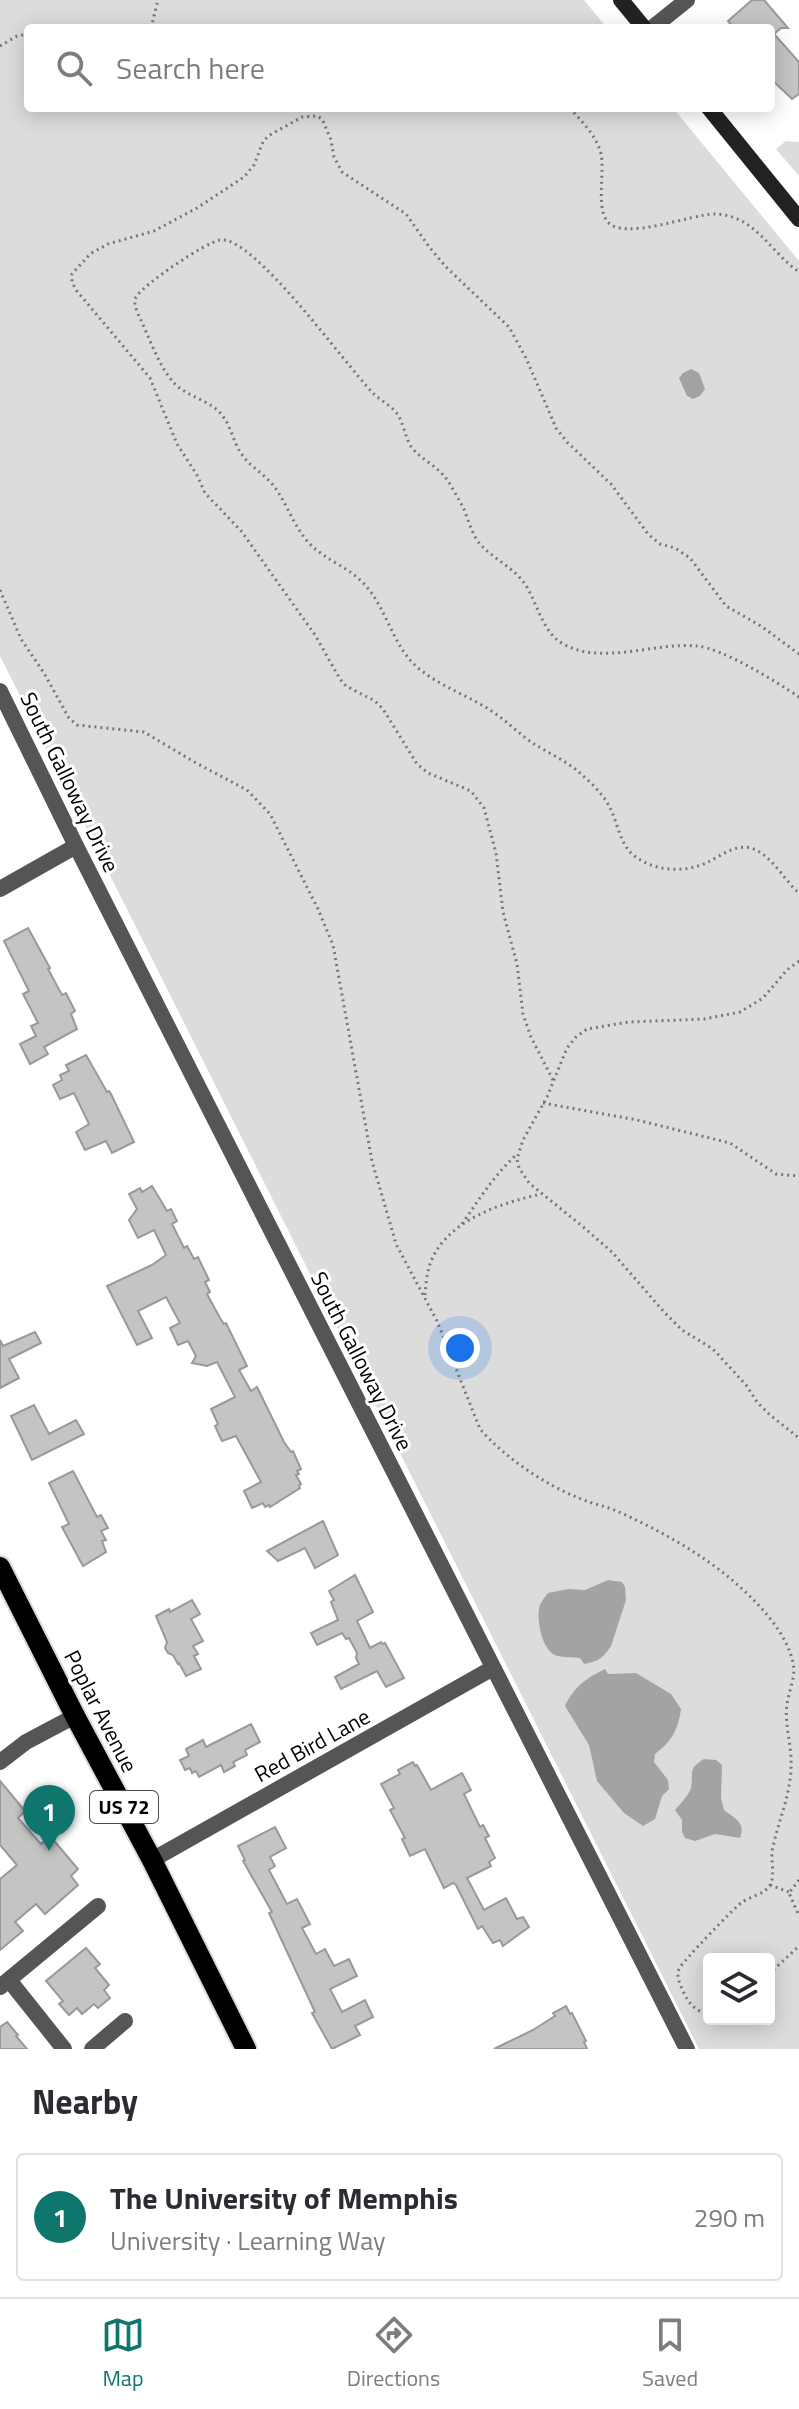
<!DOCTYPE html>
<html lang="en">
<head>
<meta charset="utf-8">
<style>
  :root { --surface:#fff; --page:#f2f2f3; --text:#2b2b33; --muted:#7c7c81; --line:#e1e1e2; --accent:#0f766e }
  body { margin:0; font-family:"Titillium Web",sans-serif; background:var(--page); color:var(--text) }
  .controls { position:absolute; right:24px; bottom:24px; display:grid; overflow:hidden; border-radius:8px; box-shadow:0 4px 20px #0003 }
  .controls button { width:72px; height:72px; display:grid; place-items:center; padding:0; border:0; border-bottom:2px solid var(--line); background:var(--surface); color:var(--text); font:40px sans-serif }
  .you { position:absolute; left:460px; top:1348px; width:28px; height:28px; margin:-20px; border:6px solid #fff; border-radius:50%; background:#1a73e8; box-shadow:0 0 0 12px #1a73e833 }
  .badge { display:grid; place-items:center; width:52px; height:52px; border-radius:50%; background:var(--accent); color:#fff; font-size:26px; font-weight:700 }
  .pin { position:absolute; translate:-50% -66px; filter:drop-shadow(0 2px 4px #0008) }
  .pin::after { content:''; position:absolute; top:42px; width:28px; height:24px; background:inherit; clip-path:polygon(0 0,100% 0,50% 100%) }
  .list { margin:0; padding:0; list-style:none }
  h2 { display:flex; justify-content:space-between; align-items:center; height:104px; margin:0; padding:0 32px; font-size:34px }
  h2 small { font-size:26px; font-weight:400; color:var(--muted) }
  .list li { display:grid; grid-template-columns:52px 1fr auto; gap:24px; align-items:center; box-sizing:border-box; height:128px; margin:0 16px 16px; padding:0 16px; border:2px solid var(--line); border-radius:8px }
  .list b { display:block; font-size:30px; white-space:nowrap }
  .list p { margin:0; font-size:26px; white-space:nowrap; color:var(--muted) }
  .list em { font-size:26px; font-style:normal; color:var(--muted) }
  .icon { flex:none; width:44px; height:44px; fill:none; stroke:currentColor; stroke-width:2; stroke-linecap:round; stroke-linejoin:round }
  .map { position:relative; flex:none; width:799px; height:2049px; overflow:hidden }
  .search { position:absolute; background:var(--surface); box-shadow:0 4px 20px #0003; left:24px; right:24px; top:24px; height:88px; display:flex; align-items:center; gap:20px; box-sizing:border-box; padding:0 28px; border-radius:8px; color:var(--muted); font-size:30px }
  .sheet { height:248px; background:var(--surface) }
  nav { display:flex; justify-content:space-around; align-items:center; box-sizing:border-box; height:112px; border-top:2px solid var(--line); background:var(--surface); font-size:22px; color:var(--muted) }
  nav a { display:grid; justify-items:center; gap:4px }
  nav .on { color:var(--accent) }
  .map>svg:first-child { display:block }
</style>
</head>
<body>
<div class="map">
<svg width="799" height="2049" viewBox="0 0 799 2049">
  <rect width="100%" height="100%" fill="#fff"/>
  <!-- green -->
  <g fill="#dcdcdc" fill-rule="evenodd">
    <path d="M0 0H584L607 28H28V108H673L799 261V2049H699L0 656ZM709 1959H769V2019H709Z"/>
    <path d="M786 141 799 142V176L776 149Z"/>
  </g>
  <!-- water -->
  <g fill="#a3a3a3">
    <path d="M691 369 699 373 705 389 700 396 693 399 687 396 679 378 683 373Z"/>
    <path d="M608 1580 622 1582 625 1587 626 1600 611 1646C602 1659 599 1661 584 1664L580 1658C572 1657 562 1658 555 1655 542 1649 537 1622 539 1609 540 1603 544 1598 548 1593L569 1589 585 1590Z"/>
    <path d="M605 1669 608 1674 636 1673 671 1694 681 1709C678 1730 672 1741 655 1754L654 1762 668 1780 669 1789 662 1796 655 1819 643 1826 624 1813 597 1781 589 1745 565 1706C574 1687 586 1678 605 1669Z"/>
    <path d="M704 1759 716 1760 722 1765 721 1798 724 1810C735 1819 746 1822 740 1838L715 1834 695 1841 685 1838 682 1832V1820L675 1810C680 1804 689 1795 691 1788 694 1773 687 1769 704 1759Z"/>
  </g>
  <!-- building -->
  <g fill="#c4c4c4" stroke="#999" stroke-width="2">
    <path d="M752 0H764L788 28H781L774 34 799 62V94L792 99 771 79V28H734L728 21Z"/>
    <path d="M28 928 50 968 48 969 62 995 66 993 75 1011 71 1014 77 1029 44 1047 48 1054 30 1064 20 1044 36 1036 31 1026 38 1023 23 994 29 991 4 941Z"/>
    <path d="M86 1055 107 1092 109 1091 111 1094 134 1142 112 1153 106 1141 85 1150 76 1132 89 1124 74 1093 60 1099 53 1085 62 1080 60 1075 69 1071 66 1065Z"/>
    <path d="M152 1186 167 1211 171 1209 177 1221 172 1224 184 1248 187 1246 194 1259 198 1257 209 1280 205 1282 210 1292 207 1294 220 1318 224 1324 226 1323 247 1366 239 1370 251 1391 257 1387 284 1442 291 1452 293 1451 301 1469 297 1471 299 1474 296 1475 301 1484 299 1485 300 1488 270 1507 269 1505 265 1507 263 1503 252 1508 244 1491 261 1482 236 1436 222 1441 215 1426 218 1424 211 1409 235 1397 217 1362 207 1366 192 1363 196 1356 188 1341 178 1345 170 1328 180 1323 166 1297 138 1311 152 1338 137 1345 107 1286 152 1265 166 1255 154 1230 138 1238 129 1220 137 1209 129 1194 140 1188 142 1192Z"/>
    <path d="M35 1332 41 1343 9 1359 19 1378 0 1388V1340L3 1346Z"/>
    <path d="M34 1405 49 1434 76 1420 84 1434 32 1460 11 1416Z"/>
    <path d="M73 1471 97 1517 101 1515 108 1528 101 1531 106 1540 102 1541 106 1552 83 1566 62 1527 69 1524 49 1483Z"/>
    <path d="M323 1521 338 1555 315 1568 305 1548 278 1561 267 1551Z"/>
    <path d="M355 1575 373 1612 357 1621 370 1648 381 1642 382 1644 385 1643 404 1678 386 1687 377 1671 341 1689 335 1677 359 1664 356 1658 357 1653 349 1638 346 1639 342 1633 317 1645 311 1633 338 1620 331 1602 334 1600 329 1591Z"/>
    <path d="M192 1600 200 1614 191 1619 203 1641 193 1646 198 1654 194 1656 201 1669 186 1676 179 1663 178 1664 173 1655 168 1653 165 1648 167 1642 156 1616 169 1609 170 1612Z"/>
    <path d="M251 1724 260 1742 245 1750 247 1755 233 1762 235 1766 224 1772 221 1765 199 1777 196 1771 192 1773 190 1768 185 1770 180 1760 189 1756 186 1749 203 1740 206 1747Z"/>
    <path d="M413 1762 415 1766 417 1765 431 1790 462 1773 471 1790 464 1794 480 1827 483 1825 489 1836 485 1838 495 1858 489 1862 491 1866 467 1878 484 1910 506 1898 517 1919 523 1917 529 1927 503 1946 500 1940 493 1943 482 1926 478 1929 456 1885 453 1883 444 1888 425 1849 410 1856 402 1839 405 1838 390 1810 394 1808 381 1784 400 1774 398 1770Z"/>
    <path d="M0 1781 25 1811 18 1818 41 1844 50 1836 78 1869 71 1876 78 1885 45 1914 36 1904 15 1922 23 1931 0 1950V1879L17 1865 0 1845Z"/>
    <path d="M275 1827 286 1848 270 1857 275 1866 269 1870 287 1904 297 1899 310 1924 302 1928 316 1954 325 1949 334 1966 349 1959 357 1976 330 1989 342 2012 365 2000 373 2017 355 2026 360 2035 332 2049 312 2013 315 2012 269 1913 272 1912 243 1861 245 1860 238 1846Z"/>
    <path d="M86 1948 100 1964 95 1968 109 1985 104 1990 110 1998 98 2008 94 2004 82 2014 77 2008 69 2015 59 2004 63 2001 46 1981Z"/>
    <path d="M566 2006 570 2014 572 2013 586 2041 584 2042 587 2049H494L533 2030 555 2016 553 2013Z"/>
    <path d="M7 2022 18 2035 16 2036 27 2049H0V2027Z"/>
  </g>
  <g fill="none" stroke-linecap="round" stroke-linejoin="round">
    <!-- primary casing -->
    <g stroke="#dbdbdb" stroke-width="24">
      <path id="primary" d="M0 1567 75 1716 152 1860 246 2049"/>
    </g>
    <!-- path -->
    <g stroke="#777" stroke-width="3" stroke-dasharray="2 4" stroke-linecap="butt">
      <path d="M151 28 158 0"/>
      <path d="M0 46 17 36 28 34"/>
      <path d="M570 108C581 121 597 136 601 154 605 172 596 206 607 221 623 242 691 214 715 214 755 215 770 252 799 272"/>
      <path d="M0 590 21 639 44 673 69 718 77 725 144 732 196 763 247 790 270 814 318 909 333 945 372 1161 396 1244 437 1321 480 1429C503 1456 545 1485 579 1498 592 1504 606 1506 619 1512 672 1536 724 1566 763 1610 776 1625 789 1643 793 1663 796 1677 789 1690 787 1704 784 1724 792 1745 791 1765 791 1794 779 1819 773 1847 770 1858 775 1872 771 1883 767 1894 750 1896 741 1903 734 1908 682 1962 679 1969 676 1977 680 1984 683 1991 689 2004 695 2011 709 2014"/>
      <path d="M799 697C777 682 722 648 697 646 656 642 603 665 565 645 540 632 538 600 522 580 510 566 493 558 481 545 472 536 468 518 463 507 458 498 453 489 448 481 438 466 423 461 412 448 404 437 404 420 394 410 387 403 378 399 371 391 346 365 252 234 220 240 206 242 144 284 136 297 133 303 136 308 138 314 149 336 158 366 175 384 189 398 214 401 224 418 232 429 234 445 243 456 251 467 264 474 273 485 287 503 293 525 308 542 324 560 350 567 366 586 387 610 393 646 417 667 439 686 467 695 490 710 506 720 519 734 534 744 549 753 566 761 580 773 590 782 601 792 608 804 618 821 619 846 636 857 655 871 684 873 706 863 721 856 738 841 756 850 774 859 784 880 799 893"/>
      <path d="M799 961 787 970 763 998 740 1012 704 1019 629 1022 587 1029 576 1037 567 1048 547 1097 523 1140 517 1159 519 1168 529 1183 582 1226 612 1252 664 1312 682 1330 713 1349 746 1385 757 1402 770 1415 799 1438"/>
      <path d="M553 1080 531 1037 523 1014 517 964 503 912 496 853 484 808 471 791 428 773 417 764 383 709 375 701 346 686 340 679 315 635 254 549 242 532 205 493 197 475 177 444 150 378 76 290 72 282V274L90 254 108 244 154 231 197 208 244 177 254 165 263 142 268 136 302 117 317 116 322 119 331 140 334 157 342 172 406 214 430 248 446 267 509 327 526 358 556 428 567 442 611 484 648 534 660 544 675 548 690 558 726 606 761 626 799 654"/>
      <path d="M543 1103 637 1120 730 1143 776 1174 799 1176"/>
      <path d="M462 1224C480 1198 493 1177 516 1155"/>
      <path d="M425 1295C426 1283 427 1270 432 1259 450 1219 502 1203 541 1194"/>
      <path d="M799 1880 789 1893 799 1916"/>
      <path d="M770 1885 789 1892"/>
      <path d="M769 1974 799 1946"/>
    </g>
    <!-- minor -->
    <g stroke="#555" stroke-width="16">
      <path d="M652 28 687 0"/>
      <path d="M0 691 76 846 687 2049"/>
      <path d="M0 889 76 846"/>
      <path d="M0 1762 26 1742 75 1716"/>
      <path d="M152 1860 493 1668"/>
      <path d="M9 1980 64 2049"/>
      <path d="M0 1987 98 1906"/>
      <path d="M92 2049 125 2021"/>
    </g>
    <!-- secondary -->
    <g stroke="#222" stroke-width="16">
      <path d="M621 0 644 28"/>
      <path d="M709 108 799 219"/>
    </g>
    <!-- primary -->
    <use href="#primary" stroke="#000" stroke-width="20"/>
  </g>
  <g text-anchor="middle" stroke-width="6" stroke-linejoin="round" paint-order="stroke">
    <!-- shield labels -->
    <rect fill="#fff" stroke="#4c4c4c" stroke-width="2" x="90" y="1791" width="68" height="32" rx="6"/>
    <g font-size="20" font-weight="bold" fill="#000">
      <text x="124" y="1814">US 72</text>
    </g>
    <!-- street labels -->
    <g font-size="22" fill="#000" stroke="#fff">
      <text transform="translate(70 782) rotate(64)" y="8">South Galloway Drive</text>
      <text transform="translate(362 1361) rotate(63)" y="8">South Galloway Drive</text>
      <text transform="translate(101 1711) rotate(63)" y="8">Poplar Avenue</text>
      <text transform="translate(312 1745) rotate(-29)" y="8">Red Bird Lane</text>
    </g>
  </g>
</svg>
<div class="controls">
<button><svg class="icon" aria-label="layers" viewBox="0 0 24 24"><path d="M12 4l9 5-9 5-9-5zM3 14l9 5 9-5"/></svg></button>
</div>
<div class="you"></div>
<div class="pin badge" style="left:49px;top:1851px">1</div>
<div class="search"><svg class="icon" aria-label="search" viewBox="0 0 24 24"><circle cx="10" cy="10" r="6"/><path d="M15 15l6 6"/></svg>Search here</div>
</div>
<section class="sheet">
<h2>Nearby<small></small></h2>
<ul class="list">
<li><span class="badge">1</span><div><b>The University of Memphis</b><p>University · Learning Way</p></div><em>290 m</em></li>
</ul>
</section>
<nav>
<a class="on"><svg class="icon" aria-label="map" viewBox="0 0 24 24"><path d="M3 6l6-2 6 2 6-2v14l-6 2-6-2-6 2zM9 4v14M15 6v14"/></svg>Map</a>
<a><svg class="icon" aria-label="directions" viewBox="0 0 24 24"><path d="M12 3l9 9-9 9-9-9zM9 14v-3h6M13 9l2 2-2 2"/></svg>Directions</a>
<a><svg class="icon" aria-label="saved" viewBox="0 0 24 24"><path d="M7 4h10v16l-5-4-5 4z"/></svg>Saved</a>
</nav>
</body>
</html>
